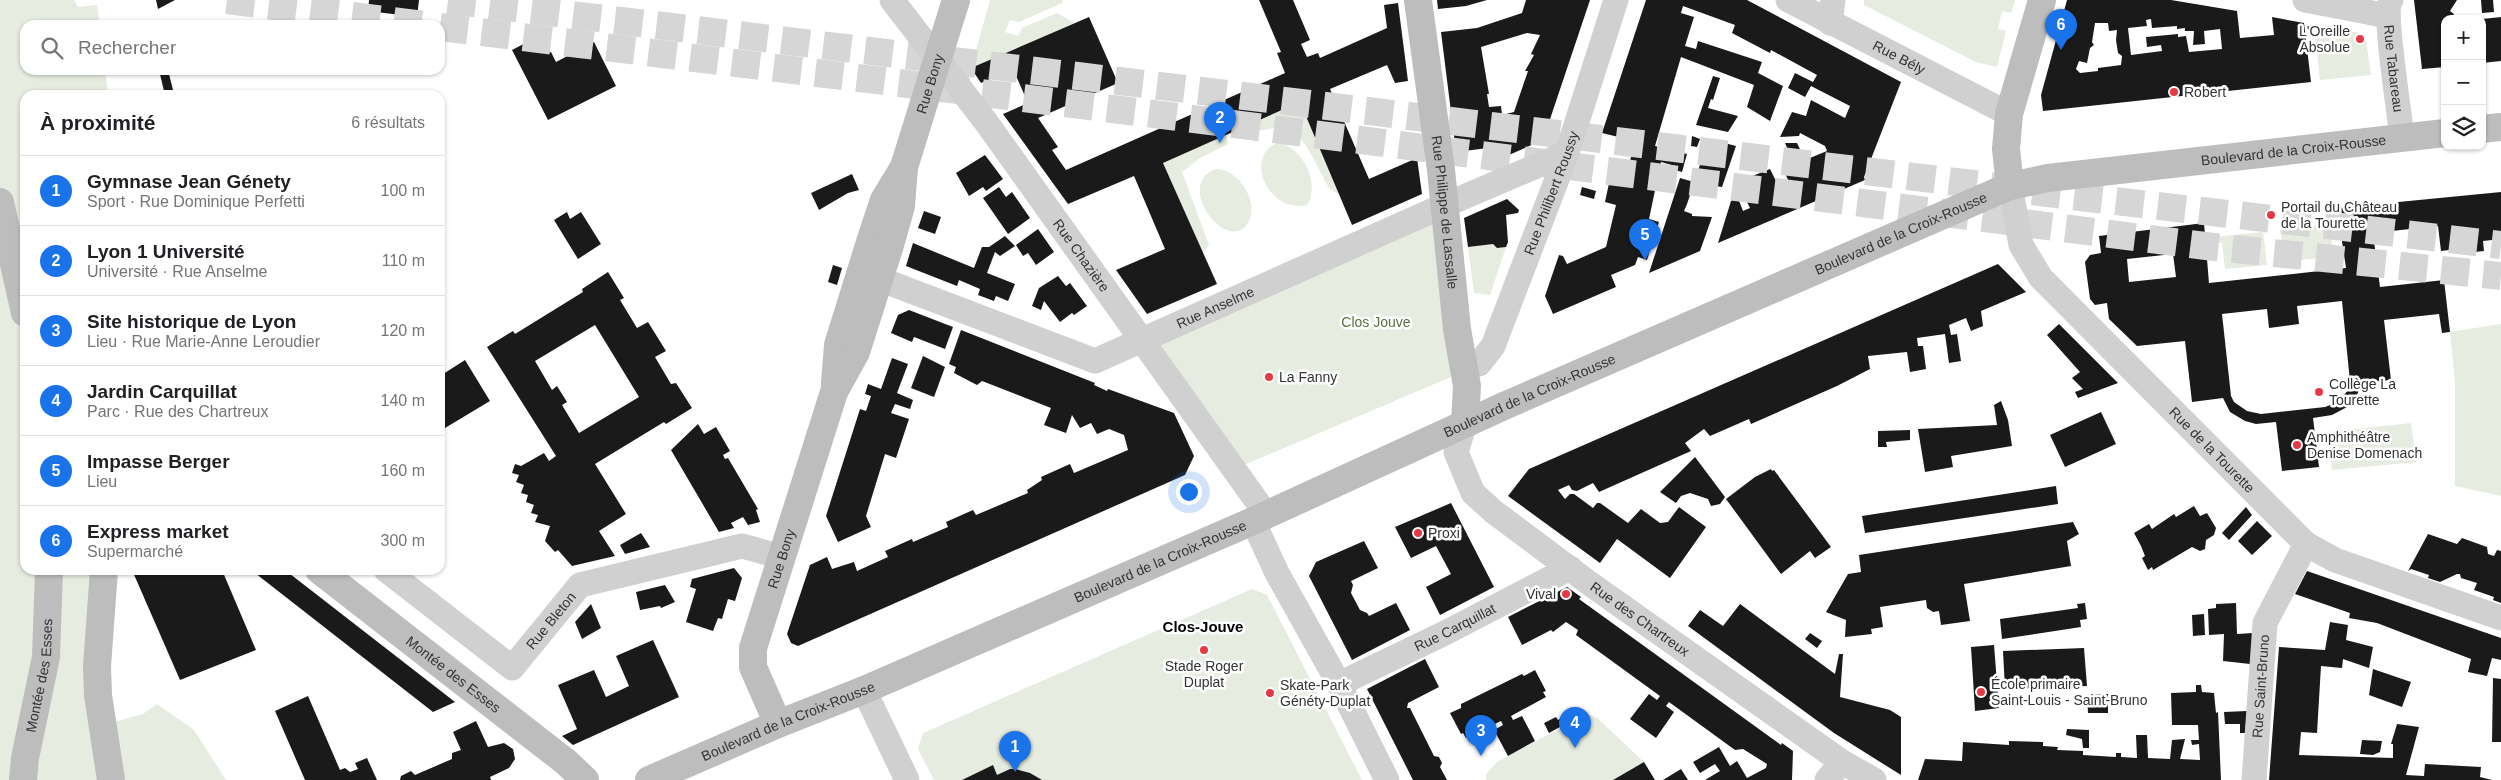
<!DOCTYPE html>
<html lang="fr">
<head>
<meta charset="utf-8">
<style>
  :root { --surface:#fff; --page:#f2f2f2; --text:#202124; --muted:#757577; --line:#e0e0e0; --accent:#1a73e8 }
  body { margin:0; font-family:Helvetica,sans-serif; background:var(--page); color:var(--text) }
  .controls { position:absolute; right:15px; top:15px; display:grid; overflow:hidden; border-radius:10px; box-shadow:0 1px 4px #0004 }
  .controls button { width:45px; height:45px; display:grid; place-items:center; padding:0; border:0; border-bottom:1px solid var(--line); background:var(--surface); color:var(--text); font:25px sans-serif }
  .you { position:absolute; left:1188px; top:491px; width:18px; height:18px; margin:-12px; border:4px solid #fff; border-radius:50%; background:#1a73e8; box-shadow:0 0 0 8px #1a73e833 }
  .badge { display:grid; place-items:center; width:32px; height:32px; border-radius:50%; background:var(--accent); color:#fff; font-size:16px; font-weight:700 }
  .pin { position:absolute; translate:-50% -41px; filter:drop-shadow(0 1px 2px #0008) }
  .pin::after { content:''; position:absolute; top:26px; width:18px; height:15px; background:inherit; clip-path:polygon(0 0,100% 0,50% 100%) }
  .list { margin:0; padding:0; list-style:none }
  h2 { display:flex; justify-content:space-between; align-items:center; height:65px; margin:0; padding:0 20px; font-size:21px }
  h2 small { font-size:16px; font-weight:400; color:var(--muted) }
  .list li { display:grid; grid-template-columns:32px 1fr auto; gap:15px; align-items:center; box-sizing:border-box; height:70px; padding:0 20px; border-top:1px solid var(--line) }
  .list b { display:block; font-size:19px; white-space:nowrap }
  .list p { margin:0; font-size:16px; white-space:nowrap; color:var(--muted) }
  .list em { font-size:16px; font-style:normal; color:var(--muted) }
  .icon { flex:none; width:28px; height:28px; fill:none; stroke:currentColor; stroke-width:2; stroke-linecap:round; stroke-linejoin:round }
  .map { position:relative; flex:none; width:2501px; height:780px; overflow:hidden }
  .search { position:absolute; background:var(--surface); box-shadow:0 1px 4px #0004; left:20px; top:20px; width:425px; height:55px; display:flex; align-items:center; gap:12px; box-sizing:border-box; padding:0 18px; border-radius:15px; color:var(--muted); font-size:19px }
  .panel { position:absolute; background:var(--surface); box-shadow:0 1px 4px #0004; left:20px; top:90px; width:425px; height:485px; border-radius:15px }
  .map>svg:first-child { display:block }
</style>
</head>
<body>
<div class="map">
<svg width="2501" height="780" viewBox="0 0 2501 780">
  <rect width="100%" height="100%" fill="#fff"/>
  <!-- green -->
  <g fill="#e6ecdf">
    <path d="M0 0H74L78 7 97 5 100 25H25V70H105L108 95H25V570H93L92 728 143 714 157 704 194 730 226 780H0Z"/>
    <path d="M990 0H1063L1062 3 1019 22 1010 20 1005 32 1018 36 1022 28 1057 13 1074 23 971 68Z"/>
    <path d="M1864 0H2015L2011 13 2002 11 1998 29 2006 31 1997 67 1976 62 1864 5Z"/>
    <path d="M2314 25 2365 34 2371 75 2320 80Z"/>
    <path d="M1300 102 1340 192 1338 193C1329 191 1327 185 1323 177 1300 132 1295 117 1241 137L1236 131Z"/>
    <path d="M1226 135 1228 144 1200 158 1182 172 1209 245 1202 253 1163 163Z"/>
    <path d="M1277 143C1302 145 1321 184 1307 205 1269 214 1243 158 1277 143Z"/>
    <path d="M1216 169C1238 169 1260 201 1248 223 1227 256 1173 184 1216 169Z"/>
    <path d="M1444 206 1465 371 1237 468 1142 340Z"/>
    <path d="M2330 224 2333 257 2286 261 2280 230Z"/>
    <path d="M2263 232 2267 265 2225 269 2222 243H2214V237Z"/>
    <path d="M1493 244 1497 248 1506 247 1490 295 1474 293 1468 247Z"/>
    <path d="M2501 324V496L2455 486V382L2450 332Z"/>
    <path d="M2411 423 2416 462 2332 470 2327 432Z"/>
    <path d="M1252 589 1267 595 1362 780H934L918 749 923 733Z"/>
    <path d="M1587 714 1596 717 1644 762 1613 780H1486V774L1497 762Z"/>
  </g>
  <!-- building -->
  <g fill="#1a1a1a" fill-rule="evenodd">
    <path d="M156 0H175L158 9Z"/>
    <path d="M369 0H419L417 17 368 11Z"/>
    <path d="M1259 0H1293L1310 40 1301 44 1307 57 1318 53 1320 58 1387 28 1384 5 1398 3 1408 81 1395 83 1387 65 1330 89 1369 179 1417 158 1422 194 1352 225 1300 102 1163 163 1217 284 1147 314 1116 270 1165 249 1134 176 1068 204 1003 114 1028 103 1013 69 981 83 971 68 1089 17 1118 83 1038 118 1058 147 1052 150 1066 170 1285 73 1277 53 1281 52Z"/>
    <path d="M1437 0H1487L1466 6 1438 9Z"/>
    <path d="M1526 0H1590L1543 140 1493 162 1488 148 1456 152 1441 32 1477 28 1522 13ZM1527 33 1540 35 1531 54 1534 55 1525 71H1528L1514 112 1502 115 1501 106 1489 107 1487 94H1489L1481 47Z"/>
    <path d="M1646 0H1747L1901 82 1864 177 1865 180 1718 243 1731 201 1738 198 1743 211 1750 208 1737 182 1770 169 1778 185 1788 180 1785 173 1796 169 1785 143H1797L1805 160 1827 151 1825 146 1800 133 1799 136 1780 137 1792 112 1806 116 1811 100 1845 118 1850 106 1811 86 1805 97 1788 88 1795 73 1813 82 1817 75 1771 50 1770 53 1732 33 1735 25 1683 6 1681 13 1694 17 1685 46 1696 49 1698 41 1762 62 1758 73 1783 86 1770 121 1747 107 1754 85 1681 57 1655 146 1687 154 1682 172 1675 170V166L1661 162 1649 219 1659 222 1647 260 1638 257 1635 265 1611 275 1616 287 1553 314 1545 296 1559 255 1563 256 1567 264 1606 247 1616 205 1605 202 1611 174 1626 177 1635 141 1602 133Z"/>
    <path d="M2067 0H2171L2237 11 2240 38 2274 35 2272 17 2304 23 2311 82 2043 111 2041 95ZM2151 19 2152 28 2177 26V29L2185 28V31H2194L2193 45 2205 44 2204 31 2220 29 2222 49 2189 52 2186 36 2178 37V34L2146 37 2147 47 2161 45 2162 51 2131 55 2128 28 2147 26 2146 20ZM2095 23H2108L2109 31 2117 30 2116 40 2118 53 2122 56 2121 65 2098 68V71L2080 73 2076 69 2079 61 2087 63 2090 48 2094 45 2092 42Z"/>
    <path d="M2414 0H2457L2450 11 2454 14 2451 19H2445V67L2422 69Z"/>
    <path d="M2481 0H2493L2494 12 2482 13Z"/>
    <path d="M2501 17V61L2482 63V19Z"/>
    <path d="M537 37 546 54 551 52 556 62 594 42 616 86 548 120 512 50Z"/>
    <path d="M159 70H168L173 90 164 91Z"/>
    <path d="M1713 76 1720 78 1713 100 1711 99 1708 108 1738 116 1728 132 1696 125Z"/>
    <path d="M1692 136 1700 139 1697 147 1691 146Z"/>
    <path d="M1709 139 1736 146 1722 187 1694 183 1687 204 1684 211 1692 214V216L1712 217 1700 251 1649 273 1680 178 1694 182Z"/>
    <path d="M985 155 1003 179 986 191 983 187 969 196 956 173Z"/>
    <path d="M852 174 859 190 848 193 819 210 811 193Z"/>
    <path d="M999 187 1006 197 1012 192 1030 218 1008 234 983 198Z"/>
    <path d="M1582 187 1596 191 1594 199 1580 195Z"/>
    <path d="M2501 192V239L2483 241 2484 251 2465 253V248L2441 251 2438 226 2373 233 2380 287 2444 280 2450 332 2442 333 2439 314 2384 320 2391 380 2359 383 2358 393 2347 407 2332 415 2313 418 2319 467 2282 471 2276 422 2256 424 2245 421 2230 412 2223 398 2192 402 2185 341 2137 346 2109 319 2107 303 2095 305 2090 299 2085 262 2090 255 2101 253 2099 236 2204 223 2209 283 2293 274 2346 268 2337 208ZM2173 254 2176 277 2129 282 2127 259ZM2342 301 2350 382 2349 389 2338 402 2325 407 2261 414 2247 411 2234 402 2231 396 2222 314 2267 309 2269 328 2299 324 2297 306Z"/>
    <path d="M1507 199 1519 210 1518 213 1506 215 1508 242 1506 247 1497 248 1493 244 1468 247 1464 218Z"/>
    <path d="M924 211 941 217 935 234 918 228Z"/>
    <path d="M567 212 570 219 581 212 601 244 578 259 554 220Z"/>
    <path d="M1038 229 1054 252 1036 265 1028 253 1023 256 1016 245Z"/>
    <path d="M1005 236 1015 246 1000 256 995 252 987 273 1015 284 1008 301 996 296 994 301 978 295 980 289 959 280 957 286 906 266 913 243 974 268 982 247H989Z"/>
    <path d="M1998 264 2026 292 1981 311 1983 326 1971 331 1966 318 1949 325 1951 335 1957 334 1961 361 1949 363 1945 334 1917 338 1918 346H1923L1926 369 1910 372 1907 352 1868 356 1870 369 1837 386 1751 424 1749 419 1710 436 1704 429 1685 443 1691 451 1599 492 1593 483 1577 491 1572 490 1569 485 1558 490 1565 499 1570 494H1574L1593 508 1597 503H1600L1628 523 1641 509 1660 523 1668 522 1679 507 1706 527 1670 578 1617 539 1600 563 1508 496 1529 469Z"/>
    <path d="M833 265 842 268 837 285 828 282Z"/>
    <path d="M608 272 624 298 620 300 637 328 648 322 666 351 655 357 671 384 676 383 692 408 666 424 664 422 595 464 626 514 599 531 615 556 572 566 558 550 555 552 545 541 550 526 535 522 538 515 531 513 534 505 526 502 528 495 521 493 524 485 516 482 519 475 512 473 515 464 521 466 544 453 549 461 556 456 487 347 513 331 515 334 583 292 582 289ZM595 325 639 397 579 433 562 405 567 402 557 386 552 390 535 361Z"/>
    <path d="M1058 276 1066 286 1070 283 1087 306 1074 315 1072 313 1060 322 1044 301 1041 310 1032 306 1039 288Z"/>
    <path d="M909 310 953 327 945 349 914 337 912 342 891 333 898 315Z"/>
    <path d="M2059 324 2118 383 2078 398 2075 392 2083 389 2072 378 2080 372 2047 335Z"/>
    <path d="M961 330 1095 383 1094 385 1107 391 1108 389 1174 413 1194 456 1185 475 798 646 791 643 787 634 810 565 827 557 832 569 854 562 857 571 888 557 885 551 912 539 913 542 948 527 946 522 973 510 976 515 1028 493 1027 490 1042 480 1041 477 1070 464 1074 473 1128 450 1124 435 1109 429 1097 434 1091 423 1080 428 1072 415 1066 433 1044 425 1051 408 982 381 977 385 954 373 956 367 949 364Z"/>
    <path d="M923 356 945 367 934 397 911 388Z"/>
    <path d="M892 358 908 364 897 393 913 400 910 409 895 404 891 413 909 419 896 458 885 454 866 516 871 527 838 542 826 516 860 409 866 411 871 396 865 394 868 384 881 389Z"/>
    <path d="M465 360 490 401 440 431V376Z"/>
    <path d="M2001 401 2008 420 2012 446 1951 456 1953 467 1925 472 1918 429 1997 425 1994 405Z"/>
    <path d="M2101 412 2116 444 2065 467 2050 435Z"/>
    <path d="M698 424 704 434 716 427 730 451 723 455 725 459 728 458 758 509 756 510 760 522 748 525 743 517 731 523 734 528 719 532 671 450Z"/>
    <path d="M1910 430V440L1886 442 1887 447H1878V431Z"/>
    <path d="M1695 457 1725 497 1720 504 1711 506 1708 499 1690 493 1681 496 1676 503 1660 492Z"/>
    <path d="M1771 469 1772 471 1774 470 1831 547 1815 558 1810 551 1781 574 1726 499 1755 477Z"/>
    <path d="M2056 486 2058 504 1865 533 1862 516Z"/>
    <path d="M1451 503 1494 587 1440 615 1426 587 1451 574 1436 546 1411 558 1395 527Z"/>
    <path d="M2194 506 2200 516 2207 513 2216 528 2214 535 2206 540 2205 549 2200 551 2192 547 2153 570 2152 567 2148 570 2142 558 2145 556 2141 546 2134 533 2149 524 2152 529 2174 514 2176 517Z"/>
    <path d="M2246 507 2252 515 2229 540 2222 533Z"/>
    <path d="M2257 521 2272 536 2252 555 2238 541Z"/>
    <path d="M2073 522 2079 534 2067 541 2071 566 1964 584 1970 621 1941 625 1939 611 1933 612 1927 608 1926 600 1880 607 1883 627 1871 629 1872 634 1845 637 1846 620 1826 612 1848 574 1861 572 1859 555Z"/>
    <path d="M641 533 650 547 625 554 620 545Z"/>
    <path d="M2428 534 2457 544 2462 538 2487 547 2488 554 2494 556 2497 550 2501 551V603L2493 600 2494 597 2474 590 2477 583 2461 578 2460 574H2457L2440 582 2428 578 2429 575 2411 569 2408 571Z"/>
    <path d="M1364 541 1378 568 1351 581 1353 585 1351 593 1360 610 1367 613 1369 616 1396 603 1410 630 1352 660 1309 576 1316 562Z"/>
    <path d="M734 568 742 578 735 601 728 599 722 619 718 618 713 631 686 622 696 589 690 587 692 579Z"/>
    <path d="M132 570H222L256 650 180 680Z"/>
    <path d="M251 570H285L455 702 433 712Z"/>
    <path d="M2307 571 2501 638V660L2492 658 2487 676 2468 672 2471 659 2377 623 2349 618 2350 613 2295 594Z"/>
    <path d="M665 585 675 602 661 608 660 606 640 610 636 592Z"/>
    <path d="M1567 587 1581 597 1579 599 1781 745 1782 743 1793 751 1792 780H1705L1720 771 1715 764 1700 773 1693 762 1719 747 1730 766 1737 761 1747 778 1766 768 1767 764 1743 749 1735 750 1669 702 1666 706 1674 712 1656 738 1630 719 1649 694 1657 700 1660 696 1576 635 1578 630 1566 622 1553 632 1551 630 1522 645 1508 617Z"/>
    <path d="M2085 603 2087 619 2080 620 2081 627 2002 639 2000 619 2078 608 2077 604Z"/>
    <path d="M2236 603 2237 634 2253 633 2250 664 2223 661 2224 634 2209 635 2208 609 2216 608V604Z"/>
    <path d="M591 604 601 628 582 639 575 622Z"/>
    <path d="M1740 604 1835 674 1839 654H1843L1840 697 1890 710 1901 717V775L1834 733 1688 626 1700 610 1723 626Z"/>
    <path d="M2204 614 2205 635 2193 636 2192 615Z"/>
    <path d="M2330 622 2348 625 2346 640 2373 647 2369 668 2343 659 2342 668 2321 666 2317 733 2301 732 2299 755 2393 758V744H2391L2397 724 2419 727 2406 775 2424 776 2425 764 2481 767 2480 777 2492 780H2269L2279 647 2325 650Z"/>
    <path d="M1810 633 1822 641 1817 648 1805 639Z"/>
    <path d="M653 640 679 697 573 745 562 736 577 729 558 685 594 670 606 697 629 686 616 656Z"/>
    <path d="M1994 645 1999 708 1975 711 1971 647Z"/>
    <path d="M2084 648 2087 686 2005 689 2003 651Z"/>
    <path d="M1425 659 1439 687 1408 703 1407 708H1410L1434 756 1439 757 1442 763 1440 767 1447 780H1413L1367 689Z"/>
    <path d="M2373 669 2411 682 2402 707 2369 695Z"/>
    <path d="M1535 670 1546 691 1543 692 1546 697 1511 716 1513 720 1522 716 1535 741 1508 756 1494 730 1503 725 1501 721 1466 738 1463 733 1461 734 1450 713 1461 708V704L1522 674 1524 676Z"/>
    <path d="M2493 678 2501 679V742H2492Z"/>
    <path d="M2196 685H2201L2202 692 2214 693 2216 713 2218 712 2221 780H1918L1925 759 1962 761 1963 742 2009 745V741L2043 742V746L2058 747 2057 750 2083 751V755L2116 757V753H2121V757L2137 758 2136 735H2147L2148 758 2170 759 2172 740 2185 739 2180 759 2200 760 2199 744 2192 745 2191 740H2199L2198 725H2172L2171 693 2196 692Z"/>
    <path d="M2108 694V713H2088L2087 695Z"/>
    <path d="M308 696 340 770 345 768 350 772 358 769 355 763 367 758 377 780H305L275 711Z"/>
    <path d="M1575 711 1578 717 1549 733 1544 723 1556 717 1558 720Z"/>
    <path d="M2247 711 2245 733H2240V724H2225L2224 712Z"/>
    <path d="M476 721 488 747 504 743 513 749 515 759 509 768 490 777 491 780H400L401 776 411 771 415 775 452 759V753L461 750 453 732Z"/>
    <path d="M2067 729 2089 730V748H2083L2082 739 2066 735Z"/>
    <path d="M2362 740 2382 741 2380 752 2373 755 2360 754Z"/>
    <path d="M1644 762 1655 780H1613Z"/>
    <path d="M993 765 997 775 1010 769H1015L1030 773 1042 780H962Z"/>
    <path d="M1681 769 1688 780H1663Z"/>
  </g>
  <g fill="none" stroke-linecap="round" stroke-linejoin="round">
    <!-- primary-tunnel -->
    <g stroke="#d6d6d6" stroke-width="28" stroke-dasharray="28 14" stroke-linecap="butt">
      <path d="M227 0 425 25"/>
      <path d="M448 0 2097 199 2501 245"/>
      <path d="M440 27 1121 110 2214 247 2501 276"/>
    </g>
    <!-- street -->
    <g stroke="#d0d0d0" stroke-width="25">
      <path id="s1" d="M892 0 986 122 1266 514"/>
      <path id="s2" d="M1788 0 2009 114"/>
      <path d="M2305 0 2388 16"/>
      <path id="s3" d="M2391 0C2383 12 2400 116 2402 138"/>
      <path d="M1830 23 1833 0"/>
      <path id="s4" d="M2010 186 2021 245 2041 278 2306 544 2335 560 2501 618"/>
      <path id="s5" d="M861 272 1095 361 1445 205 1567 153"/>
      <path id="s6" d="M1464 368 1479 364 1493 346 1567 153 1616 0"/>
      <path id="s7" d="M1465 423 1456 452 1473 493 1494 512 1589 583 1842 762 1874 780"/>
      <path d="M1253 521 1277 573 1339 684 1387 780"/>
      <path id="s8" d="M386 570 512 668 580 585 742 546 782 557"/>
      <path id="s9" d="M1339 684 1445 633 1570 568"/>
      <path d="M864 690 907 780"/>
      <path d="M1827 780 1842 762"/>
      <path id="s10" d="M2254 780 2265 623 2306 544"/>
    </g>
    <!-- secondary -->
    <g stroke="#bdbdbd" stroke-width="28">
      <path id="s11" d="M1418 0 1441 170 1457 329 1467 386 1465 423"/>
      <path d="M2482 129 2501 127"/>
      <path d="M2010 186 2006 149 2009 114 2042 0"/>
      <path d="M0 202 25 313"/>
      <path id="s12" d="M835 383 838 345 871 239 884 200 904 167 956 0"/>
      <path d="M104 570 97 666 98 695 111 780"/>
      <path id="s13" d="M319 570 566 762 585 780"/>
      <path id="s14" d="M778 724 753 667V648L834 392 856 352 890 245 901 206 904 167"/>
      <path id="s15" d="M23 780 25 758 46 657 49 570"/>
      <path id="s16" d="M649 780 778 724 864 690 1253 521 1504 406 2010 186 2048 178 2445 133"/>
    </g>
  </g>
  <!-- markers -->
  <g fill="#e63946" stroke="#fff" stroke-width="2">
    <circle cx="2360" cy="39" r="5"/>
    <circle cx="2174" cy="92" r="5"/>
    <circle cx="2271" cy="215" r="5"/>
    <circle cx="1269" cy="377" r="5"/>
    <circle cx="2319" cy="392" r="5"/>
    <circle cx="2297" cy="445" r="5"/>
    <circle cx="1418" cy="533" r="5"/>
    <circle cx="1566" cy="594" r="5"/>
    <circle cx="1204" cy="650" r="5"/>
    <circle cx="1981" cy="692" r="5"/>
    <circle cx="1270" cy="693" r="5"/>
  </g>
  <g text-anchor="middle" stroke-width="5" stroke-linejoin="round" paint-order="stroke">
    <!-- poi labels -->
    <g font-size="14" fill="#333" stroke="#fff" text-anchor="start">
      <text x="2350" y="36" text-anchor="end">L'Oreille<tspan x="2350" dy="16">Absolue</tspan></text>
      <text x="2184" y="97">Robert</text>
      <text x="2281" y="212">Portail du Château<tspan x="2281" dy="16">de la Tourette</tspan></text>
      <text x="1279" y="382">La Fanny</text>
      <text x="2329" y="389">Collège La<tspan x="2329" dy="16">Tourette</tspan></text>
      <text x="2307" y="442">Amphithéâtre<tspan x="2307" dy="16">Denise Domenach</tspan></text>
      <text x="1428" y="538">Proxi</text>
      <text x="1556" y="599" text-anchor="end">Vival</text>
      <text x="1204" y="671" text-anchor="middle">Stade Roger<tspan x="1204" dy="16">Duplat</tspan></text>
      <text x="1991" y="689">École primaire<tspan x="1991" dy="16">Saint-Louis - Saint-Bruno</tspan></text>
      <text x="1280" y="690">Skate-Park<tspan x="1280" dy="16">Généty-Duplat</tspan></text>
    </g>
    <!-- street labels -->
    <g font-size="14" fill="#333" stroke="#fff">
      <text dy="5" stroke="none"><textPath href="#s2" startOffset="125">Rue Bély</textPath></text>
      <text dy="5" stroke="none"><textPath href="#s3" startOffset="69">Rue Tabareau</textPath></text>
      <text dy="5" stroke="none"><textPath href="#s12" startOffset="316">Rue Bony</textPath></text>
      <text dy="5" stroke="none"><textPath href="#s16" startOffset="1771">Boulevard de la Croix-Rousse</textPath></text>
      <text dy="5" stroke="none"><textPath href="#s6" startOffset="202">Rue Philibert Roussy</textPath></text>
      <text dy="5" stroke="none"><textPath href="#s11" startOffset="214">Rue Philippe de Lassalle</textPath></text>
      <text dy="5" stroke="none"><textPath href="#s16" startOffset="1366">Boulevard de la Croix-Rousse</textPath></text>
      <text dy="5" stroke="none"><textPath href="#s1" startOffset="318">Rue Chazière</textPath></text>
      <text dy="5" stroke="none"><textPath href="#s5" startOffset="382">Rue Anselme</textPath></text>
      <text dy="5" stroke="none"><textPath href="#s16" startOffset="961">Boulevard de la Croix-Rousse</textPath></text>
      <text dy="5" stroke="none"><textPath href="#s4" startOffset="341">Rue de la Tourette</textPath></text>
      <text dy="5" stroke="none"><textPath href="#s14" startOffset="175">Rue Bony</textPath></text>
      <text dy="5" stroke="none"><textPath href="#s16" startOffset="556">Boulevard de la Croix-Rousse</textPath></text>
      <text dy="5" stroke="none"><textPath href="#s7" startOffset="284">Rue des Chartreux</textPath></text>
      <text dy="5" stroke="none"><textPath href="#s8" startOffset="221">Rue Bleton</textPath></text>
      <text dy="5" stroke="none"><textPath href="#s9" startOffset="129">Rue Carquillat</textPath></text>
      <text dy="5" stroke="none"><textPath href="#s13" startOffset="170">Montée des Esses</textPath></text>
      <text dy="5" stroke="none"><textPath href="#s15" startOffset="106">Montée des Esses</textPath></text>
      <text dy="5" stroke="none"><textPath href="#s10" startOffset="94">Rue Saint-Bruno</textPath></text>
      <text dy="5" stroke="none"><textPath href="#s16" startOffset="151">Boulevard de la Croix-Rousse</textPath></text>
    </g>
    <!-- park labels -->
    <g font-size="14" fill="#56703f" stroke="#fff">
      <text x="1376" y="327">Clos Jouve</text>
    </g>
    <!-- neighbourhood labels -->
    <g font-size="15" font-weight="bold" fill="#000" stroke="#fff">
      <text x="1203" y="632">Clos-Jouve</text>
    </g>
  </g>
</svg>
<div class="controls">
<button>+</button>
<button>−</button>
<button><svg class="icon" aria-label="layers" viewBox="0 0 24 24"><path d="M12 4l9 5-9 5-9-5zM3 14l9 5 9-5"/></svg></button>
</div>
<div class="you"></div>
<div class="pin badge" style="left:1015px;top:772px">1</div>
<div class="pin badge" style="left:1220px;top:143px">2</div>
<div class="pin badge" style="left:1481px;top:756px">3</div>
<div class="pin badge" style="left:1575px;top:748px">4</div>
<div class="pin badge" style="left:1645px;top:260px">5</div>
<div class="pin badge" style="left:2061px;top:50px">6</div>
<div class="search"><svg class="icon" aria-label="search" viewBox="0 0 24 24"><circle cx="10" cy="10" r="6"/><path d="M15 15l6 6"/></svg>Rechercher</div>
<section class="panel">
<h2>À proximité<small>6 résultats</small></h2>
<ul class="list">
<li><span class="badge">1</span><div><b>Gymnase Jean Génety</b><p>Sport · Rue Dominique Perfetti</p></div><em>100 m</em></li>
<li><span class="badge">2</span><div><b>Lyon 1 Université</b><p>Université · Rue Anselme</p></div><em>110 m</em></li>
<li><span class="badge">3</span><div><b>Site historique de Lyon</b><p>Lieu · Rue Marie-Anne Leroudier</p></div><em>120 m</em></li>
<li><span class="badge">4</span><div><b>Jardin Carquillat</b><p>Parc · Rue des Chartreux</p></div><em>140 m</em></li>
<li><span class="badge">5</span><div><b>Impasse Berger</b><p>Lieu</p></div><em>160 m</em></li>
<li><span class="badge">6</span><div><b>Express market</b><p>Supermarché</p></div><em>300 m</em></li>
</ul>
</section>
</div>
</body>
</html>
